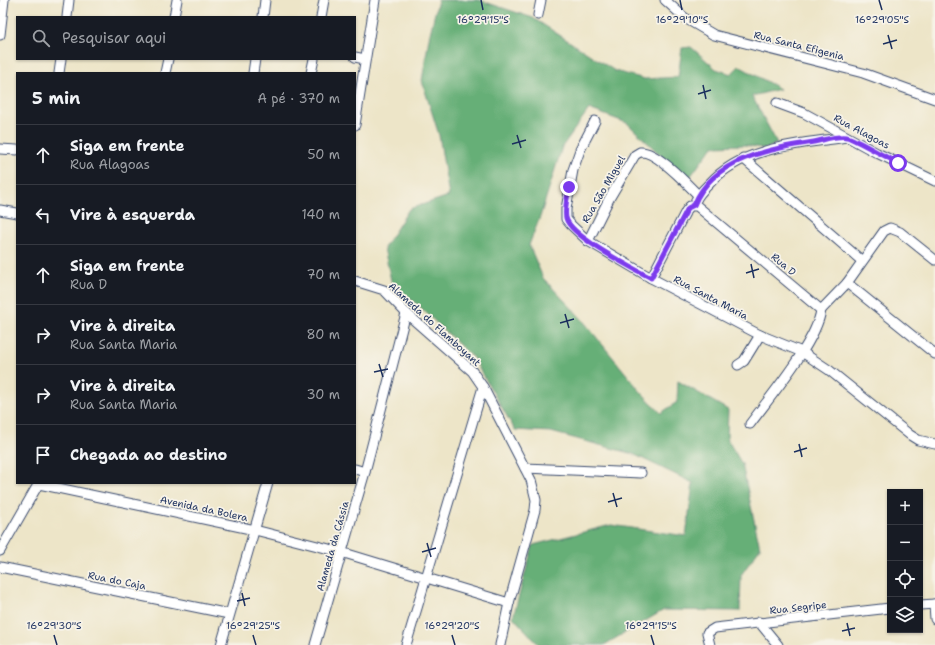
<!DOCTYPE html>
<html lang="pt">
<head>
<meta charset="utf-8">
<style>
  :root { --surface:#171b24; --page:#20242c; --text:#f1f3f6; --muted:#9ea1a6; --line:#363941 }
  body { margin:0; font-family:"Shantell Sans",sans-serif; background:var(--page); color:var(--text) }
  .controls { position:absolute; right:12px; bottom:12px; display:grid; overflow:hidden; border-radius:0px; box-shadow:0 1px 3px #0004 }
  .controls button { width:36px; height:36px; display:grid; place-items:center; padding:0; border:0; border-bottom:1px solid var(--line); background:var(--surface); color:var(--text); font:20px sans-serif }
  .stop { position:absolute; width:12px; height:12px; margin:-9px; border:3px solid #7c3aed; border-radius:50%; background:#fff }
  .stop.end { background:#7c3aed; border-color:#fff; box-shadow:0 1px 4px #0008 }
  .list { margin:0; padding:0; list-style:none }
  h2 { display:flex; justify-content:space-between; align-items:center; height:52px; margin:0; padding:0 16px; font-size:17px }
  h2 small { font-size:13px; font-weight:400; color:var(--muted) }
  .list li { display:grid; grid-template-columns:26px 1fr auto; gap:12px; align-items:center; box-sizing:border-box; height:60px; padding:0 16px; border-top:1px solid var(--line) }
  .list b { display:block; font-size:15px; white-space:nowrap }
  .list p { margin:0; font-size:13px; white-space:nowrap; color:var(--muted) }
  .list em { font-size:13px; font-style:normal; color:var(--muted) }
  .icon { flex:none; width:22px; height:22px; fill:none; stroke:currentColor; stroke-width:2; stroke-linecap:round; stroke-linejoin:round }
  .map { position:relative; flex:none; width:935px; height:645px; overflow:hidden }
  .search { position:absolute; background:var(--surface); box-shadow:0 1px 3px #0004; left:16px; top:16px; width:340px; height:44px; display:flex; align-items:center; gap:10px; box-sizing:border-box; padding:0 14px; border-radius:0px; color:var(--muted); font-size:15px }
  .panel { position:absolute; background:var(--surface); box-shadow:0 1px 3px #0004; left:16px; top:72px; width:340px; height:412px; border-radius:0px }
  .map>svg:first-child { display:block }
</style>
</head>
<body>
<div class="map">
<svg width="935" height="645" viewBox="0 0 935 645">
  <rect width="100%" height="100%" fill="#f7f3e8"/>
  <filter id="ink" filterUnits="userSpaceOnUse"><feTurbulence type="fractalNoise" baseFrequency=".025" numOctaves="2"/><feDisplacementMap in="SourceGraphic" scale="8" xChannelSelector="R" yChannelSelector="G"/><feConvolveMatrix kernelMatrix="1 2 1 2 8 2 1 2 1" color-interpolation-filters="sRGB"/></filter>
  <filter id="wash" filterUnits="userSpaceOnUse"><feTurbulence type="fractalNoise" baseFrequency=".012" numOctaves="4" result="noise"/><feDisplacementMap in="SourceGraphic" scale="16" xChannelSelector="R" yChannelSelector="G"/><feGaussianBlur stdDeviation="0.9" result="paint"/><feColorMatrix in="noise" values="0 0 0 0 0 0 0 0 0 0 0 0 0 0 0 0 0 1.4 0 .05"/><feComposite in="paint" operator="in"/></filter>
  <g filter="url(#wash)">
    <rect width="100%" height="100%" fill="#ede5c8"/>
    <!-- forest -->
    <path fill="#66af77" stroke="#406f6a" d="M438 0H479L533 18 615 71 645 79 678 77 682 48 691 47 716 69 731 74 739 66 780 89 752 96 777 143 767 149 745 145 713 146 690 177 680 174 627 123 589 109 562 147 540 217 529 245 543 278 580 317 641 392 661 413 677 402 678 381 728 410 727 439 742 464 760 548 741 575 740 611 664 610 604 645H539L513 617 533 545 611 525 686 536 693 483 633 454 551 432 515 430 473 358 418 305 392 285 384 248 409 209 449 196 439 135 422 81 429 38Z"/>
  </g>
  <g filter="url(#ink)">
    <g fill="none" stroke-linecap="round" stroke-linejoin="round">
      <!-- minor casing -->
      <g stroke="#3a4a6e" stroke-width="11">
        <g id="minor">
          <path d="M665 0 685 18 714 35 863 73 935 99"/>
          <path d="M538 15 541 0"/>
          <path d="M67 17 69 0"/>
          <path d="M174 17 177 0"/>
          <path d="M263 17 265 0"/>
          <path d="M321 17 324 0"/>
          <path d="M0 35 4 0"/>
          <path d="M355 57 365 59"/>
          <path d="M59 73 61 59"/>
          <path d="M165 73 168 59"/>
          <path d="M253 73 255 59"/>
          <path d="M311 73 314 59"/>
          <path d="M777 103 804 113 877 153 935 181"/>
          <path d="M595 121 580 150 573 170 566 209V219L571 225 588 241 651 278 760 335 802 352 829 370 910 435 918 440 935 444"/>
          <path d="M355 125 375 0"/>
          <path d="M0 149 17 150"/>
          <path d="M743 158 862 261"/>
          <path d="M696 200C699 193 705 188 710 183 744 146 800 144 847 137"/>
          <path d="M0 210 17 213"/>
          <path d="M588 241 609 199 635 155 640 152C656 150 687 184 698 195"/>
          <path d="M651 278 686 211 690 206H697L821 310C817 341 770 397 750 424"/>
          <path d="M355 281 384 290 406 313 472 371 483 387 531 480 536 500 535 510 509 603 500 645"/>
          <path d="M847 283 884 231 890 228 900 232 935 260"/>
          <path d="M821 310 847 283 935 354"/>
          <path d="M738 365 744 361 760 335"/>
          <path d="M525 468 641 473"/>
          <path d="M355 469 365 472"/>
          <path d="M39 484 255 530 341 552 509 603"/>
          <path d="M0 551 39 483"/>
          <path d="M0 567 229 614"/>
          <path d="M934 604 935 619"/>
          <path d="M920 605 935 604"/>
          <path d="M759 622 778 645"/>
          <path d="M221 645 268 483"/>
          <path d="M315 645 365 472 406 313"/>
          <path d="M406 645 483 387"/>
          <path d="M710 645 707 633 715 628 890 608"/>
        </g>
      </g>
      <!-- minor -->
      <use href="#minor" stroke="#fff" stroke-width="9"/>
    </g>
  </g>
  <g fill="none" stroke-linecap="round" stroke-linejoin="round" filter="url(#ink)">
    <!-- route -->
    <path stroke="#7c3aed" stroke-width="5" d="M569 187C568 196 564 208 566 218 571 237 633 268 651 278L688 208 694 205C713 158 770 149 814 142 824 140 838 135 847 137 853 138 889 159 898 163"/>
  </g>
  <!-- ticks -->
  <path fill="none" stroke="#1b2f5e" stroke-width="1.5" d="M481 0 483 10M680 0 682 10M879 0 882 10M888 35 892 49M883 44 897 40M703 85 706 99M698 94 711 90M517 135 521 148M512 144 526 140M751 264 754 278M746 273 759 269M565 314 569 328M560 323 574 319M379 364 383 377M374 372 388 369M799 444 802 457M794 452 807 448M613 493 617 507M608 502 622 498M427 543 431 557M422 552 436 548M242 593 245 606M237 601 250 598M847 623 850 636M842 631 855 628M54 635 57 645M253 635 256 645M452 635 455 645M651 635 654 645"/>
  <g text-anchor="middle" stroke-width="3.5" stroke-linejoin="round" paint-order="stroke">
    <!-- street labels -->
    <g font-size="10" fill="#1b2f5e" stroke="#f7f3e8">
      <text transform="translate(799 45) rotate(14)" y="4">Rua Santa Efigenia</text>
      <text transform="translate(862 131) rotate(28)" y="4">Rua Alagoas</text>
      <text transform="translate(603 189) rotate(-60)" y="4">Rua São Miguel</text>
      <text transform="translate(784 264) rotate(40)" y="4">Rua D</text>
      <text transform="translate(711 297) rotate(28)" y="4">Rua Santa Maria</text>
      <text transform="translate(435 324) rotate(42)" y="4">Alameda do Flamboyant</text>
      <text transform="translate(204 508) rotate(12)" y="4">Avenida da Bolera</text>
      <text transform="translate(332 546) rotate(-74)" y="4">Alameda da Cássia</text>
      <text transform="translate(117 580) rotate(11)" y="4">Rua do Caja</text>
      <text transform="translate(798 607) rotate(-6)" y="4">Rua Segripe</text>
    </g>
  </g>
  <g font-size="10" text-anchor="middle" fill="#1b2f5e" stroke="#f7f3e8" stroke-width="3.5" stroke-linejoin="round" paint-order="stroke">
    <text x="483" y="23">16°29'15"S</text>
    <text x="682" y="23">16°29'10"S</text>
    <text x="882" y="23">16°29'05"S</text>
    <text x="54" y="629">16°29'30"S</text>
    <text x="253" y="629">16°29'25"S</text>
    <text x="452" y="629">16°29'20"S</text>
    <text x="651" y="629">16°29'15"S</text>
  </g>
</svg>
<div class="controls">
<button>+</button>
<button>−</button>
<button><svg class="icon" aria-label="locate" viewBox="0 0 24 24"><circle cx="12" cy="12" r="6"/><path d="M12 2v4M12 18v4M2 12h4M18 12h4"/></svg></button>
<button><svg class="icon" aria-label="layers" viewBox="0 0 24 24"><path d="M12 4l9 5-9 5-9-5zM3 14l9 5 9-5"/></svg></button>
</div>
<div class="stop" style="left:898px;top:163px"></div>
<div class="stop end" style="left:569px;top:187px"></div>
<div class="search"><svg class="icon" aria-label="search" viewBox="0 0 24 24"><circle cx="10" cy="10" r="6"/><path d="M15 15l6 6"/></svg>Pesquisar aqui</div>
<section class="panel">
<h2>5 min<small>A pé · 370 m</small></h2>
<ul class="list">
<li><svg class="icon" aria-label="ahead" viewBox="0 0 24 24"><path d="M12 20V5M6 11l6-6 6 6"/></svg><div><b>Siga em frente</b><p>Rua Alagoas</p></div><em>50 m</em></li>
<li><svg class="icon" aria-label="left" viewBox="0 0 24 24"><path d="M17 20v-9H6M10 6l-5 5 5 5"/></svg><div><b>Vire à esquerda</b></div><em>140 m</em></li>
<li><svg class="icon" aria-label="ahead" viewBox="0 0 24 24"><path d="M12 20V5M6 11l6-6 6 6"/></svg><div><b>Siga em frente</b><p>Rua D</p></div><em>70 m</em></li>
<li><svg class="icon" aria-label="right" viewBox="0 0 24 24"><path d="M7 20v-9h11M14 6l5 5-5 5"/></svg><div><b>Vire à direita</b><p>Rua Santa Maria</p></div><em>80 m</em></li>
<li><svg class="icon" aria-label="right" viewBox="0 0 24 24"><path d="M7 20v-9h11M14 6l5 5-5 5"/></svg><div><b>Vire à direita</b><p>Rua Santa Maria</p></div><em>30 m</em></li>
<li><svg class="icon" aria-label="arrive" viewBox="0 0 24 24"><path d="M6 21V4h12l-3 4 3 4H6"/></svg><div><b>Chegada ao destino</b></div></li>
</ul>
</section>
</div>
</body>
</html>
